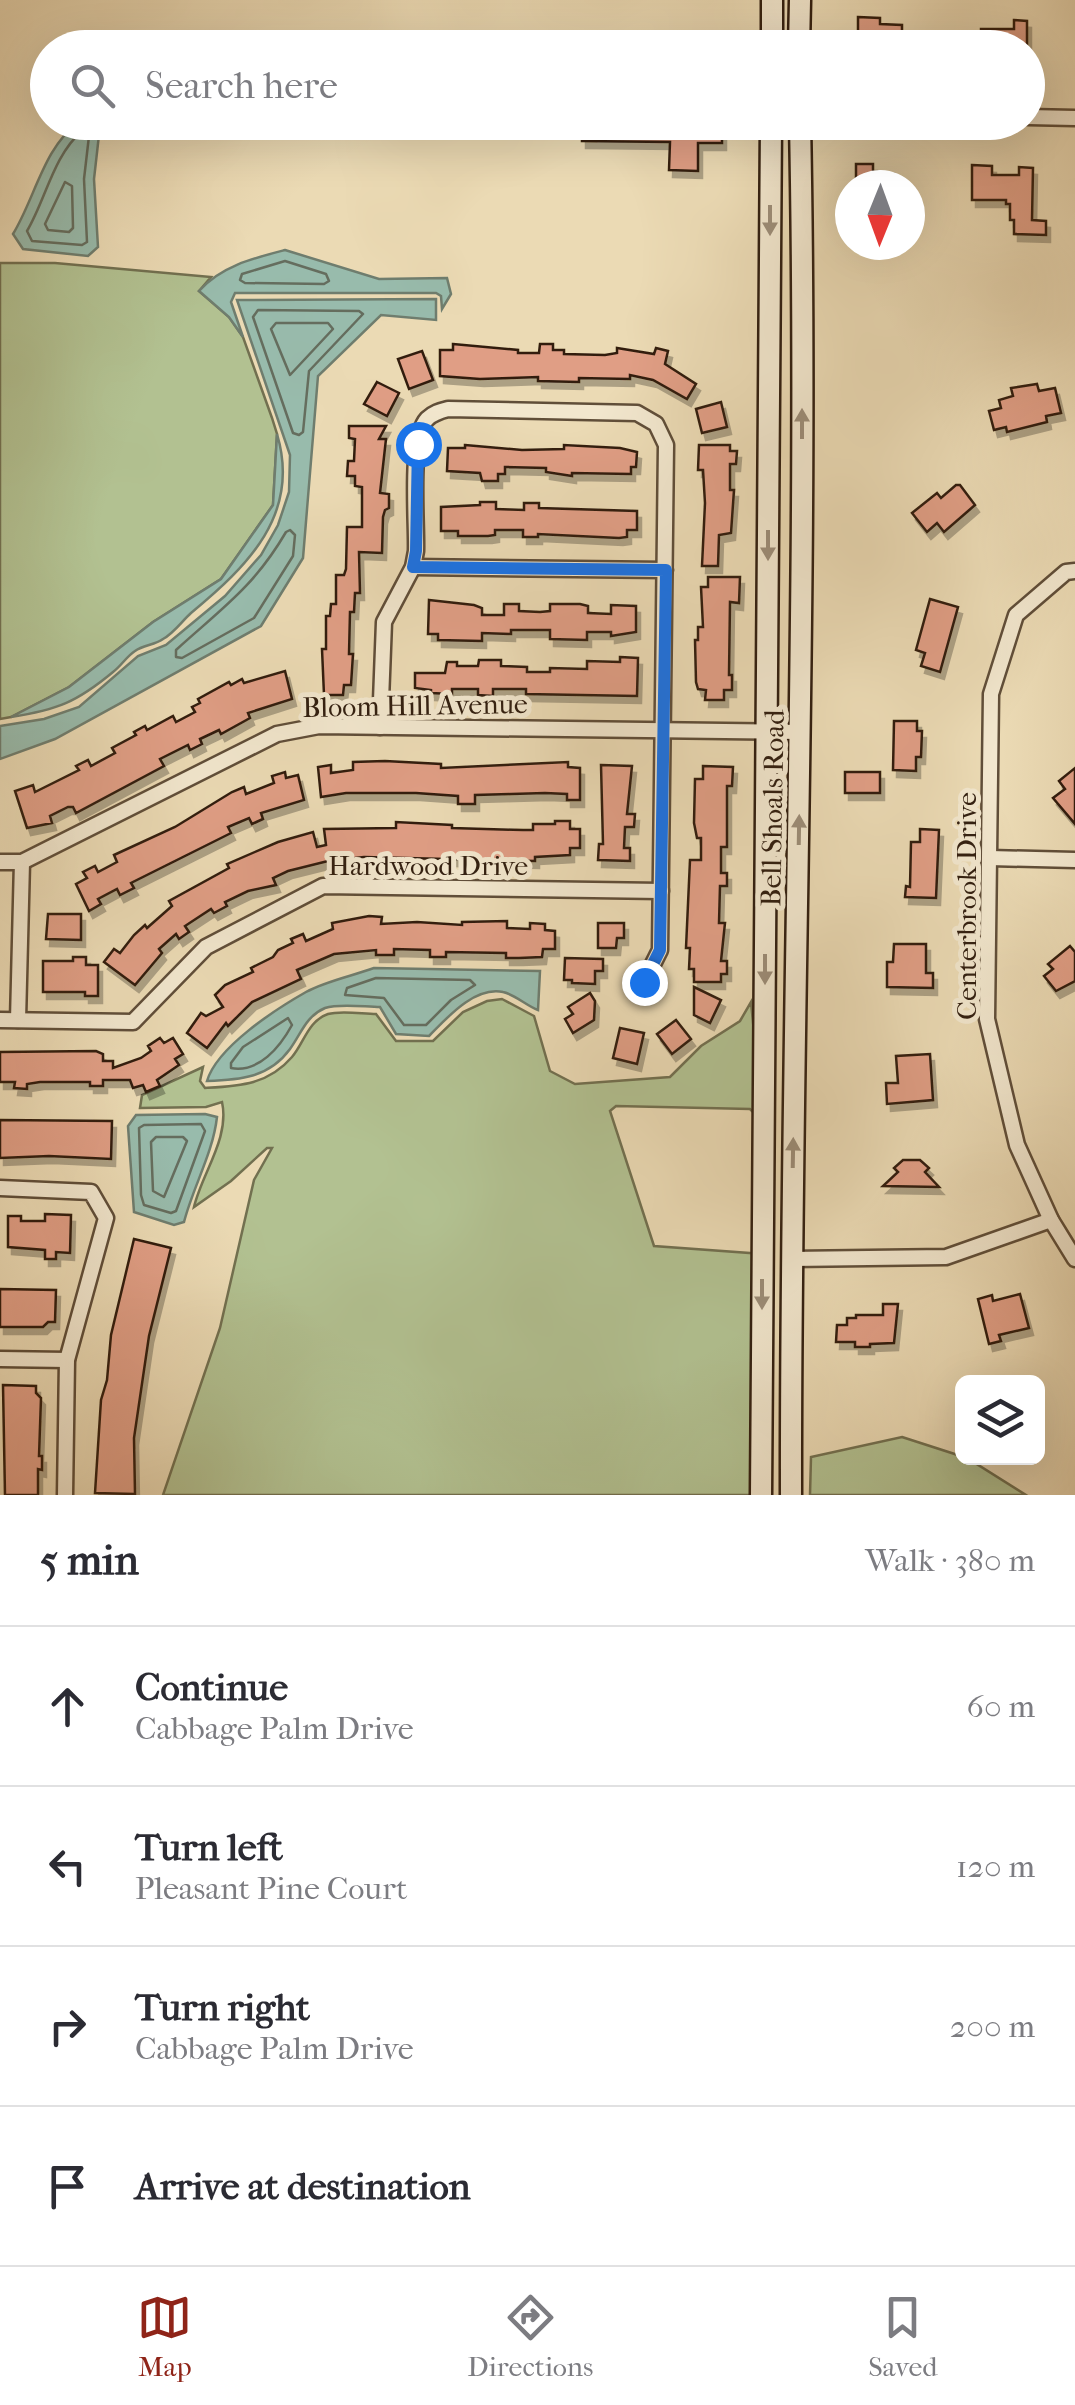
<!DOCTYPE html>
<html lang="en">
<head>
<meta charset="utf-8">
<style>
  :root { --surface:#fff; --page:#f2f2f3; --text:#2b2b33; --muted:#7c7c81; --line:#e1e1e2; --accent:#8f2418 }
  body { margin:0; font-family:"IM FELL French Canon",serif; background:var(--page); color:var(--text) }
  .controls { position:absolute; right:30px; bottom:30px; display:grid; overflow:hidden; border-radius:15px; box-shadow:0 10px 40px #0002 }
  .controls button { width:90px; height:90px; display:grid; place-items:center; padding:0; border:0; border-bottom:2px solid var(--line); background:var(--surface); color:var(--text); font:50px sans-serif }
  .compass { position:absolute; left:835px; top:170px; width:90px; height:90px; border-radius:50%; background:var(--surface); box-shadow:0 10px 40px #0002; rotate:181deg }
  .stop { position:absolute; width:30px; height:30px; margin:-22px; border:8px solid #1a73e8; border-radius:50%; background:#fff }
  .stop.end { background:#1a73e8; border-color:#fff; box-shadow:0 2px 10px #0008 }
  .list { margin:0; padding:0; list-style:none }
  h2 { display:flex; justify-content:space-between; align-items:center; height:130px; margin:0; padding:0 40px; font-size:42px }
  h2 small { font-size:32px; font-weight:400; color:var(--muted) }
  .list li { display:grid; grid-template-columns:65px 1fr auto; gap:30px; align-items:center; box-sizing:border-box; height:160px; padding:0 40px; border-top:2px solid var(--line) }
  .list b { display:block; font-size:38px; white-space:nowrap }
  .list p { margin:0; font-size:32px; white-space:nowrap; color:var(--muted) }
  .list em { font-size:32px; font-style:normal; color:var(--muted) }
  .icon { flex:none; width:55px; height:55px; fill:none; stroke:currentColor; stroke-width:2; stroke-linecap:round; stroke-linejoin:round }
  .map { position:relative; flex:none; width:1075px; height:1495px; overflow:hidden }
  .search { position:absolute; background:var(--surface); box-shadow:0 10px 40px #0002; left:30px; right:30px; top:30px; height:110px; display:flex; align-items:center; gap:25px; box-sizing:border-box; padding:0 35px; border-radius:55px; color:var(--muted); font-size:38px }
  .sheet { height:770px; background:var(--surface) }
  nav { display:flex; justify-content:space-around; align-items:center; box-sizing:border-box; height:140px; border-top:2px solid var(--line); background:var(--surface); font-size:28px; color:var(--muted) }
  nav a { display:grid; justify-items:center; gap:5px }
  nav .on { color:var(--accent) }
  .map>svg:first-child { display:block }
</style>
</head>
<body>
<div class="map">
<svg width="1075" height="1495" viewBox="0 0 1075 1495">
  <defs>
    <filter id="shadow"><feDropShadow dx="4" dy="7" stdDeviation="0" flood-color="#0004"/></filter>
  </defs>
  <rect width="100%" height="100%" fill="#ebdab4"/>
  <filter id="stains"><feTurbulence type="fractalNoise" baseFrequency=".002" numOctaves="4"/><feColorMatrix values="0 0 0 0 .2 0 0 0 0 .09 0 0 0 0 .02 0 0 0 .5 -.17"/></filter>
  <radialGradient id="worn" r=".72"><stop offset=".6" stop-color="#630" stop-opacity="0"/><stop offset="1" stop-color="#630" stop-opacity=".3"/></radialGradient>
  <!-- green -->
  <g fill="#b2c191" stroke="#727050" stroke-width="2.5">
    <path d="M0 263H55L211 277 199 291 229 317 243 337 272 418 277 434 273 505 221 579 153 622 69 687 11 717 0 719Z"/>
    <path d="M502 999 534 1016 550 1071 575 1084 670 1077 701 1046 740 1021 751 1002 764 1135 755 1114 750 1109 616 1106 610 1111 654 1246 763 1254 756 1495H163L220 1328 254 1180 272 1148H267L231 1181 194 1207C202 1173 230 1138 222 1102L206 1107 140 1108 142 1095 203 1067 200 1081 205 1088C239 1086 268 1085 292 1057 304 1043 308 1021 328 1014 341 1010 363 1014 376 1014L396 1041H433L463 1012 487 1001Z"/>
    <path d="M902 1437 967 1458 1026 1495H810L811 1457Z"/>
  </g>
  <!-- water -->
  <g fill="#98bbac" stroke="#6f7d6e" stroke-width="2.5">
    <path d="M78 123 100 126 94 179 98 247 88 256 23 249 13 234C35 198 44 147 78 123Z"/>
    <path d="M285 250 379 279 447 278 451 294 442 309 441 296 436 293H235L231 302 243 337 229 317 199 291C221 266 254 258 285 250Z"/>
    <path d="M436 299V320L381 315 318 376 303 558 261 626 55 739 0 759V726L44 719 79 707 138 656 166 645 225 596 261 555 278 525 289 492 290 455 237 300Z"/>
    <path d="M277 434C301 514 248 566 191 613 182 621 174 633 163 639 155 645 143 645 135 651 127 656 121 666 113 672 77 702 57 710 11 717L69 687 153 622 221 579 273 505Z"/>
    <path d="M374 968 540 971 538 1010C527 1006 514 994 503 992 474 986 446 1019 429 1036L396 1034 380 1007C365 1007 340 1003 325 1008 306 1016 301 1034 290 1049 269 1078 239 1080 207 1081 217 1047 276 1009 306 992 326 981 352 976 374 968Z"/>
    <path d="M205 1114 217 1117C213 1153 193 1187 184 1222L174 1225 134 1212 128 1126 136 1115Z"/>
  </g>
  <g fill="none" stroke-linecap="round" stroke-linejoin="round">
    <!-- shore -->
    <g stroke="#656d5e" stroke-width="2.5">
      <path d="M82 131 89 136 84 179 87 242 82 245 32 241 27 231C46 199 53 156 82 131Z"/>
      <path d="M65 182 72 186 73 228 69 232 48 230 45 224Z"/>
      <path d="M285 261 326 274 329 281 324 284 245 283 240 280 242 274Z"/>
      <path d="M258 310 359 311 363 314 309 371 303 432 299 435 293 433 253 317Z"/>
      <path d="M276 323H328L333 329 290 375 271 329Z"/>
      <path d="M290 530 295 535 293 556 254 618 182 658 176 657V650C221 609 254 587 286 532Z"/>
      <path d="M376 978 470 980 475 985 451 1000 426 1025H404L384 998 345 995 347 988Z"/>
      <path d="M288 1018 292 1025C280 1047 259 1073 231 1068V1063L243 1047Z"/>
      <path d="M201 1124 205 1131 176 1211 171 1213 144 1205 141 1195 139 1128 144 1125Z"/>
      <path d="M156 1137H183L187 1141 164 1197 153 1191 151 1142Z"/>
    </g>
  </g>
  <!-- building -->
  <g fill="#e09e85" stroke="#321f10" stroke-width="2.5" filter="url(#shadow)">
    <path d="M858 17 880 18V24L902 25V48H858Z"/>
    <path d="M1014 20 1027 21V48H981V29H1014Z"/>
    <path d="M582 122H722V143H698V171L669 170 670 142 582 141Z"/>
    <path d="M856 164H873V173L894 174V185H856Z"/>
    <path d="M972 165 992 166V175H1019V167L1033 168 1032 220 1046 221V235L1014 234V220H1010V204H1006V200H972Z"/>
    <path d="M453 344 518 350V353H539L540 344H553V350H564V354L605 355 617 353V348L654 354 656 348 668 351 665 364 696 384 687 399 653 380 630 375V379L579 378V382L538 381V377L480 379 440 376V350H453Z"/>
    <path d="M422 351 433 380 409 389 398 359Z"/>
    <path d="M377 382 399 393 387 416 364 404Z"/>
    <path d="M1037 384 1039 391 1055 388 1061 413 1046 416 1047 422 1007 432 1006 427 994 430 989 411 1001 408 999 400 1013 396 1011 388Z"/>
    <path d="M721 402 727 427 702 433 696 409Z"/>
    <path d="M349 426H386L379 439H386L380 493 389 494V508L385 510 383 517 382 553 359 552 360 593H355L354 612H350L349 654H353L351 685H344L343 695H324L322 649H326V616H330L331 604H336V575H344L346 569 347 527H362V487L355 486V476H347L348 461H354L355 439 349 438Z"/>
    <path d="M465 445 522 450 564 449V445L620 448 637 452 636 467H631V474L572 473V476L546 472V468L505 467V474H498V481H482L480 473 447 471 448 448H465Z"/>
    <path d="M699 445H730V451H737L736 464H730V490H734L731 533 719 535 718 566H702L705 503 703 470H698Z"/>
    <path d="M956 485H960L975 505 944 532 937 523 927 532 912 513 937 493 941 498Z"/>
    <path d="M480 502H496V509L524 510V503H539V508L637 511V530H627V537L619 538 538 534V537H523V530H495V535L488 536H458V531H441V507L480 505Z"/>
    <path d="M708 577H740L739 603 730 602 729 675H732V690H724V700H705L706 690 698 689 696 682 695 640H698V627H703L701 587H708Z"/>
    <path d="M930 599 958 607 940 672 921 666 925 653 916 650Z"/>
    <path d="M429 600 474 605 482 608V615H504V604H519V611L540 612 550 611V604H580L588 606V613L611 614V605L636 606V632L611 636V632H587V640L550 639V630H511V634L482 633V641L438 640V634H428Z"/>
    <path d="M620 657 638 658 637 696 526 694V689H493V696L478 695V689H452V694L431 693V690L415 688V673H445L447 662H457V666H478L479 660H501V666L527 667V672H550V668L587 669V661L620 662Z"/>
    <path d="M285 671 292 699 248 713 250 718 221 734 219 730 200 739 202 744 190 750 188 745 160 759 164 766 76 813 73 807H68L50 816 52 823 27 828 15 791 33 785 35 792 79 770 76 766 88 760 91 766 115 753 112 748 136 735 134 732 145 726 147 730 173 716 176 722 195 712 192 707 200 703 198 699 229 682 231 685 242 679 244 683Z"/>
    <path d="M894 721H917V731H922L921 757H916V771L893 770Z"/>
    <path d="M385 761 441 764V768L568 762V767L580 768V800H567V794L545 793 475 795V804H458V796L416 793H346L321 797 318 767 331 765V773L353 770V762Z"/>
    <path d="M601 765 632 766 627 814H635L634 827H625L624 848H630V861L598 860 599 844H603Z"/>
    <path d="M703 766 733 767 732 786H727V847H721V873H727V886H720L719 923H725L721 961H727V974H721V982H694V969H689L690 948H686L690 860H701V838H697L694 823 695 779H703Z"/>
    <path d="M1075 768V824L1053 798 1065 789 1059 781Z"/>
    <path d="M285 772 286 778 298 775 304 800 261 813 263 819 252 824 249 818 228 827 231 833 131 883 134 888 120 895 117 889 98 899 101 904 89 911 76 884 87 878 83 872 95 866 98 872 117 862 114 855 175 827 232 792 244 787 246 794 274 783 272 776Z"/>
    <rect x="845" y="772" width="35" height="21"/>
    <path d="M555 821H570V829H580V848H570V855L535 857V861L364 857 328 861 288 871 273 878 276 885 248 891 225 902 227 906 214 913 211 909 185 926 189 932 179 939 176 934 159 949 162 953 135 985 104 962 114 949 120 953 134 935 145 925 147 928 172 906 169 901 229 868 227 864 278 842 313 832 317 847 326 845 324 829 396 828V822L452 825V828L523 830H533V824H555Z"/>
    <path d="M920 829 939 830 936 898 905 897 906 886 910 887 911 842H920Z"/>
    <path d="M48 914H81V940L46 939Z"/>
    <path d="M369 916 382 917 381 924 417 922 462 925V922L507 921V928L530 929V923L545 924V930L555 931V949H543L542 957 519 958H506V953L446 952V957H430V950L394 949V955H376V950L334 954 297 970 301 979 252 1002 228 1026 226 1023 207 1048 187 1033 201 1013 206 1016 223 1007 215 995 225 985 253 972 251 968 273 957 278 950 293 943 291 939 303 934 306 941 333 929 332 923Z"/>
    <path d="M598 923H624V938H617L616 948H598Z"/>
    <path d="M894 944H926V973H933V988L887 987V962H893Z"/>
    <path d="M1070 946 1075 952V981L1056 991 1044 976 1053 969 1048 964Z"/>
    <path d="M73 957H86V965H98V996H85V992H43V961H73Z"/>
    <path d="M565 958 603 959V971H595V984L572 983V980H564Z"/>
    <path d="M694 987 721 1000 710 1023 694 1015Z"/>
    <path d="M590 993 595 1001 594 1020 573 1033 565 1019 573 1014 568 1007Z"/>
    <path d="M676 1020 691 1039 672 1054 657 1034Z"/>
    <path d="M620 1028 644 1033 637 1064 613 1058Z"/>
    <path d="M160 1038 164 1043 173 1038 183 1054 175 1059 179 1065 157 1080 160 1086 146 1092 143 1085 133 1088 130 1080H103V1086H90V1082H40L27 1084V1089L14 1088 15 1082H0V1052L96 1051 103 1054V1061H113V1068L141 1058 151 1051 148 1046Z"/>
    <path d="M930 1054 933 1100 887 1104 886 1083H898L896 1056Z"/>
    <path d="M0 1120 112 1121 111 1159 49 1156 0 1158Z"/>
    <path d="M903 1160H920L929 1168 925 1172 939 1187 883 1186 898 1172 894 1168Z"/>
    <path d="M45 1214 71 1215 70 1253 56 1252V1259H45V1250L8 1247V1216H21V1221H45Z"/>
    <path d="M134 1239 171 1248 149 1336 134 1438 135 1494 95 1493 101 1400 107 1380 111 1335Z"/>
    <path d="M0 1289 56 1290 55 1322H48L43 1327H0Z"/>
    <path d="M1020 1294 1029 1328 999 1335 1001 1341 989 1344 978 1299 992 1295 993 1301Z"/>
    <path d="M883 1304H898L894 1343 870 1344V1347H855V1342H836L837 1325H847V1318H856V1315H883Z"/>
    <path d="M3 1385 36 1386V1393L41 1398 39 1456H42V1470L38 1469V1495H5Z"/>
  </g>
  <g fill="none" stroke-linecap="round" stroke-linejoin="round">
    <!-- minor casing -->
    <g stroke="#604e39" stroke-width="19">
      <g id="minor">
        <path d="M1028 117 1075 118"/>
        <path d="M413 567 665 570"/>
        <path d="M1075 571 1066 572 1016 615 991 694 987 1019 1017 1145 1051 1220 1075 1259"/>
        <path d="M380 727 384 622 413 567 416 551C417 523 409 438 427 419 433 413 440 411 448 409L637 413 656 424 666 445 660 950 644 982"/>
        <path d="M990 858 1075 860"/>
        <path d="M0 862H22L277 734 319 726 801 732"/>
        <path d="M0 1020 133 1022 206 947 323 886 661 891"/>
        <path d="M18 1020 22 862"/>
        <path d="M0 1188 91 1192 106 1218 67 1360 65 1495"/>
        <path d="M791 1259 946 1257 1051 1220"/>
        <path d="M0 1359 67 1360"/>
      </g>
    </g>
    <!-- secondary casing -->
    <g stroke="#321f10" stroke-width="25">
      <g id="secondary">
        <path d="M772 48V0"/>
        <path d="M799 48 800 0"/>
        <path d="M761 1495 771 122"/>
        <path d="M791 1495C790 1037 809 580 800 122"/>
      </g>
    </g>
    <!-- minor -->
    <use href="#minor" stroke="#f2e7ce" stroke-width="14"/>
    <!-- secondary -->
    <use href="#secondary" stroke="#f2e7ce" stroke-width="20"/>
  </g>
  <!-- one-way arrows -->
  <defs><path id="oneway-solid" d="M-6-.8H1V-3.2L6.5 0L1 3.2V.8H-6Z" transform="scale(2.5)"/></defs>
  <g fill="#9c8d78">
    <use href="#oneway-solid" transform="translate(770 220) rotate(90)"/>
    <use href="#oneway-solid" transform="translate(802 424) rotate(-90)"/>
    <use href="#oneway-solid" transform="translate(768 545) rotate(90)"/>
    <use href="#oneway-solid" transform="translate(799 830) rotate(-89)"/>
    <use href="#oneway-solid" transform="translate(765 969) rotate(90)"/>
    <use href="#oneway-solid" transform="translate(793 1153) rotate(-89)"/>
    <use href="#oneway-solid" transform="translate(762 1294) rotate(90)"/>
  </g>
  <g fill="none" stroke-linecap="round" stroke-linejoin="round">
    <!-- route -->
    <path stroke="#1a73e8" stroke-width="12" d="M418 444 416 551 413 567 666 570 660 950 644 982"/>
  </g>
  <g text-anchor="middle" stroke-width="10" stroke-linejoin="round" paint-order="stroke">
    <!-- street labels -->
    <g font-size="28" fill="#321f10" stroke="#f2e7ce">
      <text transform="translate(415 705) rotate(-1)" y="10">Bloom Hill Avenue</text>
      <text transform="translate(772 808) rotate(-89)" y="10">Bell Shoals Road</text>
      <text x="428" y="875">Hardwood Drive</text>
      <text transform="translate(966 906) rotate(-90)" y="10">Centerbrook Drive</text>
    </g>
  </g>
  <rect width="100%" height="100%" filter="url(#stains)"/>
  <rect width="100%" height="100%" fill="url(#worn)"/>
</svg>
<div class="controls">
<button><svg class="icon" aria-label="layers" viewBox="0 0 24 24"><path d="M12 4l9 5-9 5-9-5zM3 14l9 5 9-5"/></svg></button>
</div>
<svg class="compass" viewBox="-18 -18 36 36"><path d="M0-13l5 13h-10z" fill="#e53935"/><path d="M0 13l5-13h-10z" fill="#7c7c81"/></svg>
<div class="stop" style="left:418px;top:444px"></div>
<div class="stop end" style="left:644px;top:982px"></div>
<div class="search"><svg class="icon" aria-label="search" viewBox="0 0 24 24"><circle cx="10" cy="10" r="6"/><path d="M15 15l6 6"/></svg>Search here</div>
</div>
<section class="sheet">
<h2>5 min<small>Walk · 380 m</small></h2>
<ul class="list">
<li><svg class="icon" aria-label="ahead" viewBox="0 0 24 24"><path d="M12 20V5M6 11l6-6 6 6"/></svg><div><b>Continue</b><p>Cabbage Palm Drive</p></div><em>60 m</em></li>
<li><svg class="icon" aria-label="left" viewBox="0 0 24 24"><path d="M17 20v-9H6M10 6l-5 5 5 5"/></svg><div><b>Turn left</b><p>Pleasant Pine Court</p></div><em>120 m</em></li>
<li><svg class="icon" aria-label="right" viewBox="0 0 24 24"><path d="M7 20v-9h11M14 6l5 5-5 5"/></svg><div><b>Turn right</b><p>Cabbage Palm Drive</p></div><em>200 m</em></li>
<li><svg class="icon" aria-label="arrive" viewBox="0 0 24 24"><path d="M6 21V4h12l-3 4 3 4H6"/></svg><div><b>Arrive at destination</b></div></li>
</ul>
</section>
<nav>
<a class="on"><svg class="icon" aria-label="map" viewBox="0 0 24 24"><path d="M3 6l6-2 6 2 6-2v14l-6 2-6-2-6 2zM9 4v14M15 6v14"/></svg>Map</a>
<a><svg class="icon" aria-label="directions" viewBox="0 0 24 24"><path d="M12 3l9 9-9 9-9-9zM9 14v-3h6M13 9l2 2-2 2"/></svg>Directions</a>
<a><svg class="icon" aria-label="saved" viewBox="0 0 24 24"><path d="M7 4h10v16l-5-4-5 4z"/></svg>Saved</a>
</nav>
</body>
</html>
